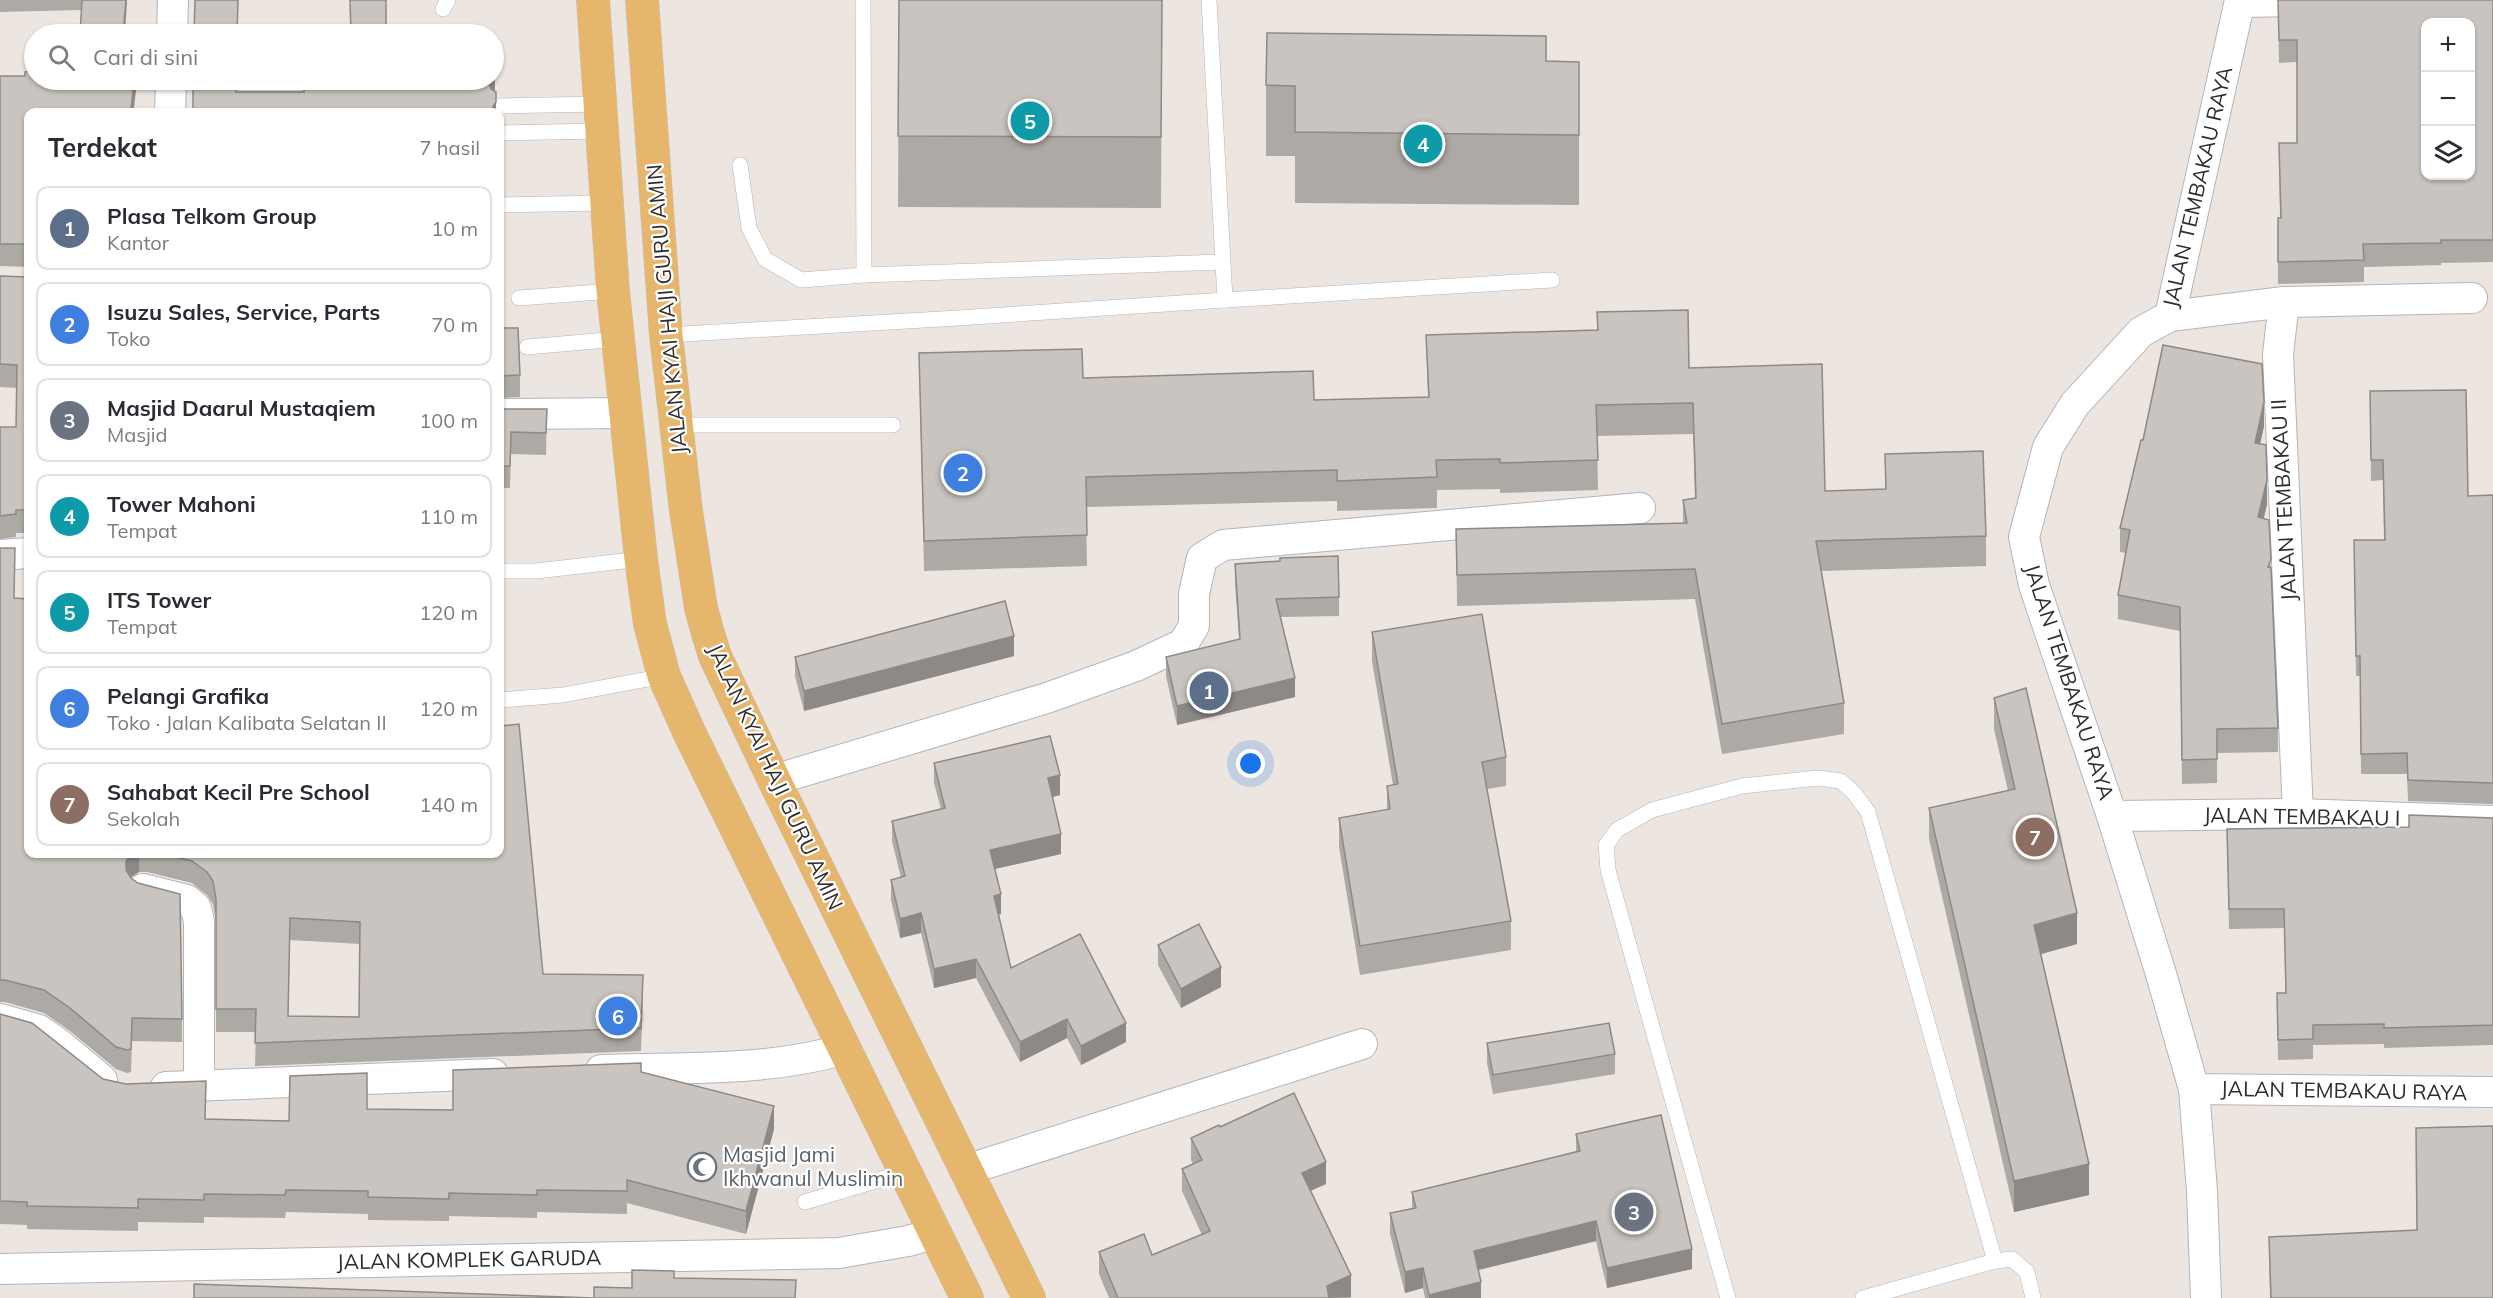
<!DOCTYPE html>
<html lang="id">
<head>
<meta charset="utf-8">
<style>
  :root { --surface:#fff; --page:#f7f7f7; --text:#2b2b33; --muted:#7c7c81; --line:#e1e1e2; --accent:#4f85eb }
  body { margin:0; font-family:Mulish,sans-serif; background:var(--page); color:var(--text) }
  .controls { position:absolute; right:18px; top:18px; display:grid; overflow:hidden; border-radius:12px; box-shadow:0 2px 4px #0004 }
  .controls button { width:54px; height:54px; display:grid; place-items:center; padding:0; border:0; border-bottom:2px solid var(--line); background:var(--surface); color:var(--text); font:30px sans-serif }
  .you { position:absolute; left:1251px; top:764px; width:21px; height:21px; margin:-15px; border:4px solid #fff; border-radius:50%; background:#1a73e8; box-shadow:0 0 0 9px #1a73e833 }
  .badge { display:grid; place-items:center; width:39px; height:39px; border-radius:50%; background:var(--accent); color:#fff; font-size:20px; font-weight:700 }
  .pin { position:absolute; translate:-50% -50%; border:3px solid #fff; box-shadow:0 2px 6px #0006 }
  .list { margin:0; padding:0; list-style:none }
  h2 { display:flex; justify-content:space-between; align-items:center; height:78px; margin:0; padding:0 24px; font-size:26px }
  h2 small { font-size:20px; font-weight:400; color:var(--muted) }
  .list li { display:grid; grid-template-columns:39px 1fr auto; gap:18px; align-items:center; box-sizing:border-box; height:84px; margin:0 12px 12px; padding:0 12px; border:2px solid var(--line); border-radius:12px }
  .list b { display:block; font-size:22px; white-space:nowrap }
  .list p { margin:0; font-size:20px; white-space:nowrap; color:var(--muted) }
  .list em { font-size:20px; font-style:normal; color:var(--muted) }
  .icon { flex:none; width:33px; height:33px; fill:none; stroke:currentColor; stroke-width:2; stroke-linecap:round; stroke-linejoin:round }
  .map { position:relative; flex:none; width:2493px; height:1298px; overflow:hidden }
  .search { position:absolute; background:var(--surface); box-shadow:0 2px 4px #0004; left:24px; top:24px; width:480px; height:66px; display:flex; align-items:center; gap:15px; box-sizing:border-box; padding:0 21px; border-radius:33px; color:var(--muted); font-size:22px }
  .panel { position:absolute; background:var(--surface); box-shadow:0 2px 4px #0004; left:24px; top:108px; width:480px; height:750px; border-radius:12px }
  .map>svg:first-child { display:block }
</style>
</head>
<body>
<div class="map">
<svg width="2493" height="1298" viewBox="0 0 2493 1298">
  <rect width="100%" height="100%" fill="#ede6e0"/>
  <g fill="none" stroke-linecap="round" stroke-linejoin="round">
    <!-- service casing -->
    <g stroke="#b1b5bc" stroke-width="16">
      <g id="service">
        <path d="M443 9 448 0"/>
        <path d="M499 106 600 104"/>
        <path d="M501 133 602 131"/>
        <path d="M740 165 749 228 765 259 801 280 864 275 863 0"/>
        <path d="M500 205 607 203"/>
        <path d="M864 275 1221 262"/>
        <path d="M519 298 613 291"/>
        <path d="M1225 300 1552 280"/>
        <path d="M666 335 958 318 1225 300 1209 0"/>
        <path d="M527 347 618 339"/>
        <path d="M676 425H893"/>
        <path d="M500 571H536L641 559"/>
        <path d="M500 700 563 695 664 676"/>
        <path d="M805 1202 905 1172"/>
        <path d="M1728 1298 1608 870 1606 845 1617 830 1652 810 1742 786 1818 778 1841 781 1855 794 1868 812 1995 1261"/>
        <path d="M1863 1298 1995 1261 2012 1259 2027 1272 2033 1298"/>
      </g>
    </g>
    <!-- minor casing -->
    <g stroke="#b1b5bc" stroke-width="32">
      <g id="minor">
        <path d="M2240 2 2350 0"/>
        <path d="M172 34 173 0"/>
        <path d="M170 112 171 80"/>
        <path d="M2284 302 2472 298"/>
        <path d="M2170 316 2284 302 2278 354 2298 814"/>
        <path d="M500 414 625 413"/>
        <path d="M0 555 28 553"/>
        <path d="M774 780 1047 698 1136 666 1183 644 1194 626V594L1202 558 1223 545 1640 508"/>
        <path d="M2112 816 2298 814 2493 821"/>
        <path d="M143 889 187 900 196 908 199 922V1085"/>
        <path d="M0 1019 39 1030 59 1044 102 1080"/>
        <path d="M601 1070C681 1067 767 1072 845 1049"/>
        <path d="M166 1087 493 1074"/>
        <path d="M2194 1089 2493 1092"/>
        <path d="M966 1170 1362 1044"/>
        <path d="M0 1269 839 1253 908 1241 936 1233"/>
        <path d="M2206 1298 2202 1191 2194 1089 2161 974 2112 816 2034 585 2024 537 2048 447 2075 404 2141 332 2170 316 2240 0"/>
      </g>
    </g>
    <!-- primary casing -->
    <g stroke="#c4c4c4" stroke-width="34">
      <g id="primary">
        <path d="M593 0 613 291 641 559 650 624 664 676 689 732 967 1298"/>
        <path d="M642 0 666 335 686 511 701 608 707 630 715 656 774 780 1029 1298"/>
      </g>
    </g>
    <!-- service -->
    <use href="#service" stroke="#fff" stroke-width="15"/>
    <!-- minor -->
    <use href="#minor" stroke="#fff" stroke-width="30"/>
    <!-- primary -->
    <use href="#primary" stroke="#e6b66d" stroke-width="33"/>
  </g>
  <!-- wall -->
  <g fill="#ada9a4" fill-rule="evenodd">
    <path d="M0 0H127L81 10 0 12Z"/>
    <path d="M899 0H1162L1161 208 898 207Z"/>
    <path d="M2278 0H2493V262L2441 263V265L2364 267V282L2278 284V218H2280L2279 143H2297V62L2279 63Z"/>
    <path d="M1546 61 1579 133V205L1295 203V156H1266V85Z"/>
    <path d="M0 76 137 80 134 110 193 112V80H237L236 92H304L495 91 496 112H28V267L0 266Z"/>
    <path d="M0 276 28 277V533H16V537L0 539V427H16L17 388 0 387Z"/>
    <path d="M1597 312 1689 368 1825 491 1885 489V454L1986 536V566L1821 571 1844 703V734L1722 754 1695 599 1457 606 1456 529 1683 523V500L1695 498 1693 434 1597 436 1598 490 1500 493V489L1437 490V508L1337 511V501L1086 507 1087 566 924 571 919 353 1083 378 1314 400 1428 397 1426 335 1597 330Z"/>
    <path d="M500 328 520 375V397L500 398Z"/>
    <path d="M2370 391 2468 496 2493 495V804L2408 801 2407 774H2361L2360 676H2356L2354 540H2384L2383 480 2371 481Z"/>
    <path d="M500 409H547L546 455 511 454 510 488H500Z"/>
    <path d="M2264 426 2260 444 2267 504 2264 518 2271 568 2278 728V752L2217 753V783L2182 784 2180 631 2118 619V595L2126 553 2120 552V528L2143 440Z"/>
    <path d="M0 548 15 598 28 854H500L543 974 643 998 641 1051 255 1066 256 1032H216V922L213 904 207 895 192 883 147 872H139L130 878 182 1019V1042L132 1041 131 1072 127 1073 116 1069 70 1031 44 1013 5 1002H0ZM290 940 360 944 359 1017 288 1016Z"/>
    <path d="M1235 564 1339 597V616L1280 617 1295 697 1177 725 1166 676V657L1239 639 1235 583Z"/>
    <path d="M500 603 503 664V687H500Z"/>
    <path d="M1372 632 1506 757V786L1487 789 1511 921V950L1360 975 1339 847V818L1387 810V786L1393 785 1372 661Z"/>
    <path d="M1014 656 804 711 795 676V657Z"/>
    <path d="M1994 698 2077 944 2041 954 2089 1195 2014 1212 1929 839V808L2008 791 1994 729Z"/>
    <path d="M934 763 1060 795 1053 797 1061 854 995 869 1001 914 999 915 1011 968 1126 1042 1081 1065 1067 1038 1020 1062 976 978 934 988 921 933 900 938 891 900V880L901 878 892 841V821L941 809 934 783Z"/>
    <path d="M2493 818V1045L2384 1048V1044L2313 1045V1059L2278 1060 2277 993H2286L2284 928 2229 929 2227 829 2409 827Z"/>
    <path d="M1158 945 1221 987 1181 1008 1158 965Z"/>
    <path d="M0 1014 103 1079 206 1119 289 1121 367 1109 453 1110 641 1072 774 1129 746 1234 627 1203V1214L537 1212V1218L449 1216V1221L368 1220V1214L286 1212 285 1218 204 1217V1223L138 1222V1231L27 1229V1225L0 1224Z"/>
    <path d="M1487 1043 1615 1054V1074L1493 1094 1487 1063Z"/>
    <path d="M1220 1127 1326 1184 1311 1191 1351 1297 1349 1298H1109L1099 1274V1252L1152 1255 1202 1235 1182 1191V1169L1193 1164 1191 1160V1138Z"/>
    <path d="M1576 1134 1692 1269 1607 1288 1596 1241 1478 1270 1481 1298H1425L1423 1288 1405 1293 1390 1234V1213L1412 1208V1192L1576 1151Z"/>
    <path d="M2417 1230 2493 1298H2270L2269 1237Z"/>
  </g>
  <!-- shaded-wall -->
  <g fill="#8d8986">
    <path d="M126 0H127L125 34H123Z"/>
    <path d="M495 74V97L489 84 492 80H494Z"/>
    <path d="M134 80H137L133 112H131Z"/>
    <path d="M496 92V112H491V110Z"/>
    <path d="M2264 402V426L2255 467V443Z"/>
    <path d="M2267 480V504L2258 541V517Z"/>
    <path d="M1014 636V656L804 711V691Z"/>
    <path d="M1295 678V697L1177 725V706Z"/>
    <path d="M1060 775V795L1048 798V778Z"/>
    <path d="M1061 834V854L990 870V850Z"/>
    <path d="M131 854H139V872L131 877 126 884V861Z"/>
    <path d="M1001 894V914L994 916V896Z"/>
    <path d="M921 913V933L900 938V919Z"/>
    <path d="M2077 913V944L2034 956V925Z"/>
    <path d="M976 959V978L934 988V969Z"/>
    <path d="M1221 967V987L1181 1008V989Z"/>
    <path d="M1067 1019V1038L1020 1062V1042Z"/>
    <path d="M1126 1023V1042L1081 1065V1046Z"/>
    <path d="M774 1106V1129L746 1234V1211Z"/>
    <path d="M1326 1162V1184L1302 1194V1173Z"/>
    <path d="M2089 1164V1195L2014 1212V1181Z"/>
    <path d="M1596 1221V1241L1474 1271V1251Z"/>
    <path d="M1692 1249V1269L1607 1288V1268Z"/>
    <path d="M1423 1268V1288L1405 1293V1272Z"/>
    <path d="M1351 1275V1297L1327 1298V1286Z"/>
    <path d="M1481 1282V1298H1429V1295Z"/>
  </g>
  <!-- building -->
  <g fill="#c9c4bf" stroke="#8d8986" stroke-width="1.5" fill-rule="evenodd">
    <path d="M82 0H126L123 34H80Z"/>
    <path d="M195 0H238L237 34H194Z"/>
    <path d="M350 0H386V34H351Z"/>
    <path d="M899 0H1162L1161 137 898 136Z"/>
    <path d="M2278 0H2493V240H2441V243L2363 244 2364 260 2278 262V218H2281L2279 143H2297V40H2279ZM2426 22H2470V176H2426Z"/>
    <path d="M1267 33 1546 36V61L1579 62V135L1295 132V86L1266 85Z"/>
    <path d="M34 69V80H134L131 110 193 112V80H236V92H304V80H492L489 84 491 89 496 92V102L491 110 492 112H28V244H0V76H25V72Z"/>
    <path d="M0 276 28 277V510H16V514L0 516V427H16L17 365 0 364Z"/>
    <path d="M1688 310 1689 368 1822 364 1825 491 1886 489 1885 454 1983 451 1986 536 1816 541 1844 703 1722 724 1695 569 1457 575 1456 529 1687 523 1683 500 1696 498 1693 403 1596 405 1598 460 1500 463V459L1436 460 1437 477 1337 481V470L1086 477 1087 535 924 541 919 353 1082 349 1083 378 1313 371 1314 400 1429 397 1426 335 1598 330 1597 312Z"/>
    <path d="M500 328H518L520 375 500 376Z"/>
    <path d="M2163 345 2262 364 2264 402 2255 443 2266 445 2267 480 2258 517 2269 520 2271 559 2268 567 2271 568 2278 728 2217 729V759L2182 760 2180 607 2118 595 2130 530 2120 528 2141 440H2143Z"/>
    <path d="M2466 390 2468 496 2493 495V783L2408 780 2407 753 2361 754 2360 656H2356L2354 540H2385L2383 460H2371L2370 391Z"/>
    <path d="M500 409H547L546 433 511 432 510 466H500Z"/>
    <path d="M0 548H15L14 598 28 599V854H131L126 861V870L131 878 138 883 180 894 182 1019 132 1018 131 1049 127 1050 116 1047 70 1008 44 990 5 980H0Z"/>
    <path d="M1338 556 1339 597 1276 599 1295 678 1177 706 1166 657 1240 639 1235 564 1280 561V558Z"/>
    <path d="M1005 601 1014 636 804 691 795 657Z"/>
    <path d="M500 603 503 664H500Z"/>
    <path d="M1482 614 1506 757 1482 762 1511 921 1360 946 1339 818 1390 809 1387 786 1398 784 1372 632Z"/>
    <path d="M2026 688 2077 913 2034 925 2089 1164 2014 1181 1929 808 2015 789 1994 698Z"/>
    <path d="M519 724 543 974 643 975 641 1028 255 1043 256 1009H216V899L213 881 207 872 192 861 163 854H500V726ZM290 918 360 922 359 1017 288 1016Z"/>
    <path d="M1050 736 1060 775 1048 778 1061 834 990 850 1001 894 994 896 1011 968 1080 934 1126 1023 1081 1046 1067 1019 1020 1042 976 959 934 969 921 913 900 919 891 880 905 876 892 821 945 808 934 763Z"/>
    <path d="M2409 815 2493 818V1025L2384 1028V1024L2313 1025V1039L2278 1040 2277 993H2286L2284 909H2229L2227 829 2409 827Z"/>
    <path d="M1199 924 1221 967 1181 989 1158 945Z"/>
    <path d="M0 1014 32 1023 103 1079 126 1084 206 1081 205 1119 289 1121 290 1076 367 1073V1109L453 1110V1070L641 1063V1072L774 1106 746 1211 627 1180V1191L537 1190V1195L449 1193V1199L368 1197V1191L286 1190 285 1195 204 1194V1200L138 1199V1208L27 1206V1202L0 1201Z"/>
    <path d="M1609 1023 1615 1054 1493 1075 1487 1043Z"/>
    <path d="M1294 1093 1326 1162 1302 1173 1351 1275 1327 1286 1329 1298H1118L1099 1252 1144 1234 1152 1255 1210 1231 1182 1169 1202 1160 1191 1138 1219 1125 1220 1127Z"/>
    <path d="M1661 1115 1692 1249 1607 1268 1596 1221 1474 1251 1481 1282 1429 1295 1423 1268 1405 1272 1390 1213 1416 1208 1412 1192 1580 1151 1576 1134Z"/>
    <path d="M2493 1126V1298H2271L2269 1237 2417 1230 2416 1128Z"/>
    <path d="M632 1270 674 1271V1278L796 1280 795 1298H194V1284L594 1298V1287L632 1288Z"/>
  </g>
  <!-- icons -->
  <defs>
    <g id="mosque-ring" transform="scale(1.5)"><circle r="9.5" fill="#fff" stroke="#6b7280" stroke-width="1.5"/><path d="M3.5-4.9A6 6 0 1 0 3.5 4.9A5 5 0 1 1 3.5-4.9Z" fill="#6b7280"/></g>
  </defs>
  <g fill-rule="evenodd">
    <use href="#mosque-ring" x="702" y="1167"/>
  </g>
  <g text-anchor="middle" stroke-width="4.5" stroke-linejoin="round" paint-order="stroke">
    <!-- street labels -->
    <g font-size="21" fill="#2d2d2d" stroke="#fff">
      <text transform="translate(2198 187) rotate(-77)" y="7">JALAN TEMBAKAU RAYA</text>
      <text transform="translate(667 309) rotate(-95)" y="7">JALAN KYAI HAJI GURU AMIN</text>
      <text transform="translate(2284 500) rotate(-93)" y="7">JALAN TEMBAKAU II</text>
      <text transform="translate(2069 682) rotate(72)" y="7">JALAN TEMBAKAU RAYA</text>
      <text transform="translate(775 777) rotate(65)" y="7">JALAN KYAI HAJI GURU AMIN</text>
      <text transform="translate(2302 817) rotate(1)" y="7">JALAN TEMBAKAU I</text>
      <text transform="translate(2344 1091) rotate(1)" y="7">JALAN TEMBAKAU RAYA</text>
      <text transform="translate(469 1260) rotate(-1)" y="7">JALAN KOMPLEK GARUDA</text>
    </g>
    <!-- worship labels -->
    <g font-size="21" fill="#5b616d" stroke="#fff" text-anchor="start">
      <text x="723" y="1162">Masjid Jami<tspan x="723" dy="24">Ikhwanul Muslimin</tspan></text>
    </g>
  </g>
</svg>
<div class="controls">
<button>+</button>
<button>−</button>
<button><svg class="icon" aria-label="layers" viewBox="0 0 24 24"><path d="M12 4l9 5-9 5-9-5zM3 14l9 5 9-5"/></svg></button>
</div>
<div class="you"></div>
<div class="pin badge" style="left:1209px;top:691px;background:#5c6f8a">1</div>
<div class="pin badge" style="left:963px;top:473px;background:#3f7fe0">2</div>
<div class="pin badge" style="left:1634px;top:1212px;background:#6b7280">3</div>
<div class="pin badge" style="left:1423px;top:144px;background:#0f9aa8">4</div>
<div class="pin badge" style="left:1030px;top:121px;background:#0f9aa8">5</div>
<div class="pin badge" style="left:618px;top:1016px;background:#3f7fe0">6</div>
<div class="pin badge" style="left:2035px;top:837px;background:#8d6e63">7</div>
<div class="search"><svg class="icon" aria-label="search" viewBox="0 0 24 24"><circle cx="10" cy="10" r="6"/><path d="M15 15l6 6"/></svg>Cari di sini</div>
<section class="panel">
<h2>Terdekat<small>7 hasil</small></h2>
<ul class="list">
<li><span class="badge" style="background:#5c6f8a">1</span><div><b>Plasa Telkom Group</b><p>Kantor</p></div><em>10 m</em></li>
<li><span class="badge" style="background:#3f7fe0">2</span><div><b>Isuzu Sales, Service, Parts</b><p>Toko</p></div><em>70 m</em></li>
<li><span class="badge" style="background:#6b7280">3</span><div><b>Masjid Daarul Mustaqiem</b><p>Masjid</p></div><em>100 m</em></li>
<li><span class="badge" style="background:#0f9aa8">4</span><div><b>Tower Mahoni</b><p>Tempat</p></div><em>110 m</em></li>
<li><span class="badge" style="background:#0f9aa8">5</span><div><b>ITS Tower</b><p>Tempat</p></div><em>120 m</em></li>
<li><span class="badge" style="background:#3f7fe0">6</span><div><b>Pelangi Grafika</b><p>Toko · Jalan Kalibata Selatan II</p></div><em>120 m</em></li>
<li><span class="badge" style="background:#8d6e63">7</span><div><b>Sahabat Kecil Pre School</b><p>Sekolah</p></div><em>140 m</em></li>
</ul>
</section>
</div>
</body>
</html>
